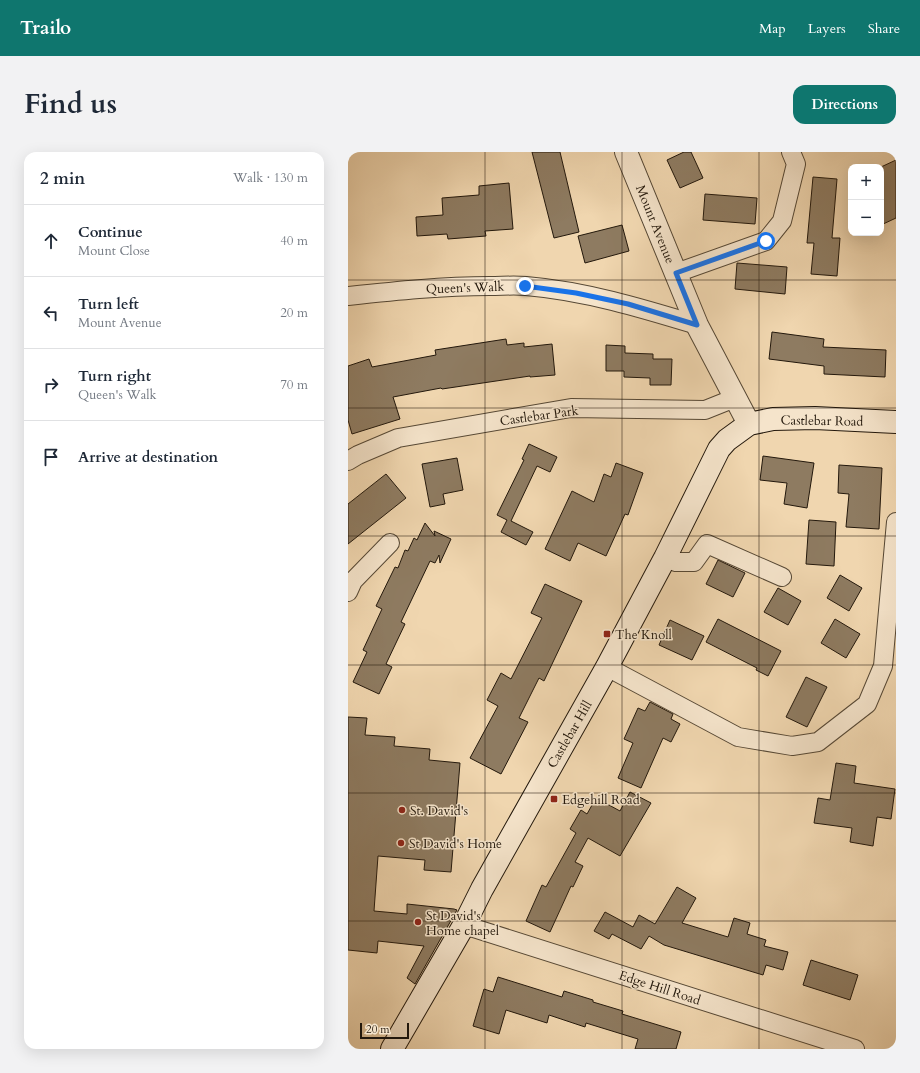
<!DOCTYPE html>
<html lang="en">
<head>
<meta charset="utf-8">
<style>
  :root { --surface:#fff; --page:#f2f2f3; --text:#1f2937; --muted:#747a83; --line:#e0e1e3; --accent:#0f766e }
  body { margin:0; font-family:Cardo,serif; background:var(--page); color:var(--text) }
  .controls { position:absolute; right:12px; top:12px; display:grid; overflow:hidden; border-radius:8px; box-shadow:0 4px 16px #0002 }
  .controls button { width:36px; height:36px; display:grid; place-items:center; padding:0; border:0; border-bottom:1px solid var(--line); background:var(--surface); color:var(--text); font:20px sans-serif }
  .scale { position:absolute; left:12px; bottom:10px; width:49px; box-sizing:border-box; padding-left:4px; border:2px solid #23180c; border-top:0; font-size:11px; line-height:14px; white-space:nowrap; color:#23180c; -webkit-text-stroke:3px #f5e4cb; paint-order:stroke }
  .stop { position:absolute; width:12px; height:12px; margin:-9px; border:3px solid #1a73e8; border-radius:50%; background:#fff }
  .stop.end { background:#1a73e8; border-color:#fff; box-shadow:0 1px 4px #0008 }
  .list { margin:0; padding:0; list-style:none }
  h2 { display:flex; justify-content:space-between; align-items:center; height:52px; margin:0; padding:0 16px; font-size:17px }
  h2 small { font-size:13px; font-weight:400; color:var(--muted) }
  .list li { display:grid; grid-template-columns:26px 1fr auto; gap:12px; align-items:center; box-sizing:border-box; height:72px; padding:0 16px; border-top:1px solid var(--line) }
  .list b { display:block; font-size:15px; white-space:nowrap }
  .list p { margin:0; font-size:13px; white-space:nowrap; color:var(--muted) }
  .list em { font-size:13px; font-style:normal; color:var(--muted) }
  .icon { flex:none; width:22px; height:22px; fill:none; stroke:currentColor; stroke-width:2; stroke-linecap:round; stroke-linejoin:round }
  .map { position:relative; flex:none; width:548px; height:897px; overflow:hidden; border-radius:12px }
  header { display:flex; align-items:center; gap:24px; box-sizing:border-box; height:56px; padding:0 20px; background:var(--accent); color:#fff }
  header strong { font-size:19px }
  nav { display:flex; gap:22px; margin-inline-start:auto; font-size:14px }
  .intro { display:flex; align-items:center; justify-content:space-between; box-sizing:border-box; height:96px; padding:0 24px }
  h1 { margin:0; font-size:28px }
  .button { padding:10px 18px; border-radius:12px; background:var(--accent); color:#fff; font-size:14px; font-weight:700 }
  main { display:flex; gap:24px; padding:0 24px }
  aside { flex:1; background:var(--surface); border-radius:12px; box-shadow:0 4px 16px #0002 }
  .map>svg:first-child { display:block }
</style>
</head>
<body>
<header>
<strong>Trailo</strong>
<nav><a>Map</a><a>Layers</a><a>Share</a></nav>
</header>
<div class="intro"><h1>Find us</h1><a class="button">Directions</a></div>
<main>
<aside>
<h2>2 min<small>Walk · 130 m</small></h2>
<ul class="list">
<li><svg class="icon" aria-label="ahead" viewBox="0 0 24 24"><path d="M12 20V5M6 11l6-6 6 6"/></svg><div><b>Continue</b><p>Mount Close</p></div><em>40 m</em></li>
<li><svg class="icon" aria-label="left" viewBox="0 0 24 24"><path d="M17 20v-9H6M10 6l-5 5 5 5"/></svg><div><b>Turn left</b><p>Mount Avenue</p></div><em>20 m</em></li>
<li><svg class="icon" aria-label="right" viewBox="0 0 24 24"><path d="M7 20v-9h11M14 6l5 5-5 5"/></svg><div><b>Turn right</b><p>Queen's Walk</p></div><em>70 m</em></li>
<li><svg class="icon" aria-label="arrive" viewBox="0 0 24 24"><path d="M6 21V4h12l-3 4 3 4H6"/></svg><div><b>Arrive at destination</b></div></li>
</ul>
</aside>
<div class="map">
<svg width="548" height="897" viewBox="0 0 548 897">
  <rect width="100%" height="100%" fill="#f0d6af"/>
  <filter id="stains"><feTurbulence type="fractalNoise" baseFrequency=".005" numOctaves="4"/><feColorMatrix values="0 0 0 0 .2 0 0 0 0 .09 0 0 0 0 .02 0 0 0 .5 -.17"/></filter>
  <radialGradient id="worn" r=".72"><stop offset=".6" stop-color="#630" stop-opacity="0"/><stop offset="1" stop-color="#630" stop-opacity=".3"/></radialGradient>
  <!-- building -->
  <g fill="#8e7b61" stroke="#23180c">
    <path d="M184 0H212L231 80 206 86Z"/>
    <path d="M336 0H343L355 26 332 36 319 8Z"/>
    <path d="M548 8V66L533 73V15Z"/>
    <path d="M465 25 489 27 484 86H492L489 124 463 122 466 91H459Z"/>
    <path d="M161 31 165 77 137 79 138 84 100 87 99 82 69 84 68 65 95 63 94 46 131 43V34Z"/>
    <path d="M357 42 409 46 407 72 355 68Z"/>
    <path d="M274 73 281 99 237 111 230 84Z"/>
    <path d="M389 111 439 115 437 142 387 137Z"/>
    <path d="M424 180 476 187 475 195 538 198 537 225 476 222V214L421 207Z"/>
    <path d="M158 187 159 193 176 191V195L204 192 207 223 182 225V224L94 237 93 236 45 245 52 267 4 282 0 268V214L21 207 24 215 88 203 87 198Z"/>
    <path d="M258 193 277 194V201L305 202V207H324L323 233H302V226L276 225V219H258Z"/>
    <path d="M181 292 209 305 202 320 189 314 163 369 185 380 178 393 153 380 159 368 149 363 176 308 174 307Z"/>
    <path d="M415 304 466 311 459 356 436 352 439 331 412 328Z"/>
    <path d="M109 306 115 338 95 342 97 352 82 355 74 312Z"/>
    <path d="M268 311 295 321 280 363 277 362 258 404 230 391 222 409 197 397 224 339 246 350 256 322 263 325Z"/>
    <path d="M491 313 534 316 531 377 498 375 501 342 490 341Z"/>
    <path d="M38 322 58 346 0 392V352Z"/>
    <path d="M461 368 488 370 486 414 458 412Z"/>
    <path d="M77 371 87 384 86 379 103 387 92 411 91 403 87 411 82 409 53 470 57 472 38 512 44 515 31 542 5 530 19 500 15 498 34 457 28 454 47 415 50 416 57 398 60 399 66 386 69 388Z"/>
    <path d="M370 408 397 421 385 445 358 432Z"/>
    <path d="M492 423 514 436 501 459 479 446Z"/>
    <path d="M197 432 234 449 196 529 191 526 171 566 180 570 153 622 122 606 150 554 139 548 153 521 163 527 194 466 183 461Z"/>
    <path d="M430 436 453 449 440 473 416 460Z"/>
    <path d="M370 467 433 499 420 524 408 518 409 516 358 490Z"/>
    <path d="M487 467 512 482 498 506 473 491Z"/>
    <path d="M322 468 356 484 344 508 311 493Z"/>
    <path d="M458 525 479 535 459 575 438 565Z"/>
    <path d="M302 550 325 562 323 567 332 572 323 590 315 586 293 636 270 626 285 591 276 587 290 556 297 559Z"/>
    <path d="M0 565 19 566 17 583 47 585 46 594 82 597 81 608 112 611 103 720 76 718 77 708 30 704 26 759 59 762V752L106 757 109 758 67 832 59 826 76 794 30 789 29 801 0 798Z"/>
    <path d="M488 611 508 614 506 631 547 637 543 667 529 665 525 694 502 690 504 676 466 671 470 646 482 648Z"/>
    <path d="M282 640 303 651 272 704 240 686 227 710 235 714 225 735 223 734 202 780 178 769 194 733 198 735 228 681 222 677 233 658 239 662 248 646 272 659Z"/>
    <path d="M329 735 348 746 334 771 380 785 386 766 402 771 399 782 418 788 416 794 440 800 435 818 418 813 415 823 316 793 301 784 293 797 264 782 261 787 246 779 257 760 285 775 291 763 307 772Z"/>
    <path d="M463 808 510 823 502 848 455 833Z"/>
    <path d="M150 825 214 845 216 839 245 848V850L275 859 274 862 333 880 328 897H287L290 887 238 871 237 875 201 863 199 871 158 858 151 882 125 874 136 837 145 840Z"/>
  </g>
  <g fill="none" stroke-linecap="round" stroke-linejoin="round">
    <!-- minor casing -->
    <g stroke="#564835" stroke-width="20">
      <g id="minor">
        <path d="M328 121 418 89 434 69 448 12 443 0"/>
        <path d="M0 144C47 139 94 134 142 134 154 134 166 133 178 134 237 139 293 156 349 173"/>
        <path d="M0 309 10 303 50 286 223 256 357 258 387 246"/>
        <path d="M317 406 328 410H346L359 392 434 425"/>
        <path d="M0 440 5 429 42 391"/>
        <path d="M259 515 390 585 444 594 470 590 519 552 535 514 548 370"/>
        <path d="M116 773 507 897"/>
      </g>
    </g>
    <!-- tertiary casing -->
    <g stroke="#564835" stroke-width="24">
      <path id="tertiary" d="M278 0 349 173 401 272"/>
    </g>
    <!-- secondary casing -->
    <g stroke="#23180c" stroke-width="24">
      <path id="secondary" d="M44 897 116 773 134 737 259 515 317 406 371 297 379 288 401 272 425 267 467 266 548 270"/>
    </g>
    <!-- minor -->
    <use href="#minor" stroke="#f5e4cb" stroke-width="18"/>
    <!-- tertiary -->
    <use href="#tertiary" stroke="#f5e4cb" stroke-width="22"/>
    <!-- secondary -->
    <use href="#secondary" stroke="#f5e4cb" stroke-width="22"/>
  </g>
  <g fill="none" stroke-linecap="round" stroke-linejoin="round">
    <!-- route -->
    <path stroke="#1a73e8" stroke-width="5" d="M177 134 228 141 280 152 349 173 328 121 418 89"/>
  </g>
  <!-- grid -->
  <path fill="none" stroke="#23180c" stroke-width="1" stroke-opacity="0.55" d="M137 0V897M274 0V897M411 0V897M0 128H548M0 256H548M0 384H548M0 513H548M0 641H548M0 769H548"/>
  <!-- markers -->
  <g fill="#8f2418" stroke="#f5e4cb" stroke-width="1.5">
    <rect x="255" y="478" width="8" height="8" rx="2"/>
    <rect x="202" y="643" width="8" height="8" rx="2"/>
    <circle cx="54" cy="658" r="4"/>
    <circle cx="53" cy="691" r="4"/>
    <circle cx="70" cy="770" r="4"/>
  </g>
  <g text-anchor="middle" stroke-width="3" stroke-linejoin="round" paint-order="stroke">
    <!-- street labels -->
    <g font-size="13" fill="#23180c" stroke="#f5e4cb">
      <text transform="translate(308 72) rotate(68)" y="5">Mount Avenue</text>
      <text transform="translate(117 135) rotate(-2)" y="5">Queen's Walk</text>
      <text transform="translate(191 263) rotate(-8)" y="5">Castlebar Park</text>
      <text transform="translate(474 268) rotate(1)" y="5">Castlebar Road</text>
      <text transform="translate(221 582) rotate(-60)" y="5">Castlebar Hill</text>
      <text transform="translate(312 835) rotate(18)" y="5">Edge Hill Road</text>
    </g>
    <!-- poi labels -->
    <g font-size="13" fill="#23180c" stroke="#f5e4cb" text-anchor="start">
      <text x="267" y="487">The Knoll</text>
      <text x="214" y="652">Edgehill Road</text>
      <text x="62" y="663">St. David's</text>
      <text x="61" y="696">St David's Home</text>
      <text x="78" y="768">St David's<tspan x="78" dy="15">Home chapel</tspan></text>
    </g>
  </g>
  <rect width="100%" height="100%" filter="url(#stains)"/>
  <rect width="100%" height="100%" fill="url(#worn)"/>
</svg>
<div class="controls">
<button>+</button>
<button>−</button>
</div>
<div class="scale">20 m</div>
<div class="stop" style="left:418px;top:89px"></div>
<div class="stop end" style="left:177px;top:134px"></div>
</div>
</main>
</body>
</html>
